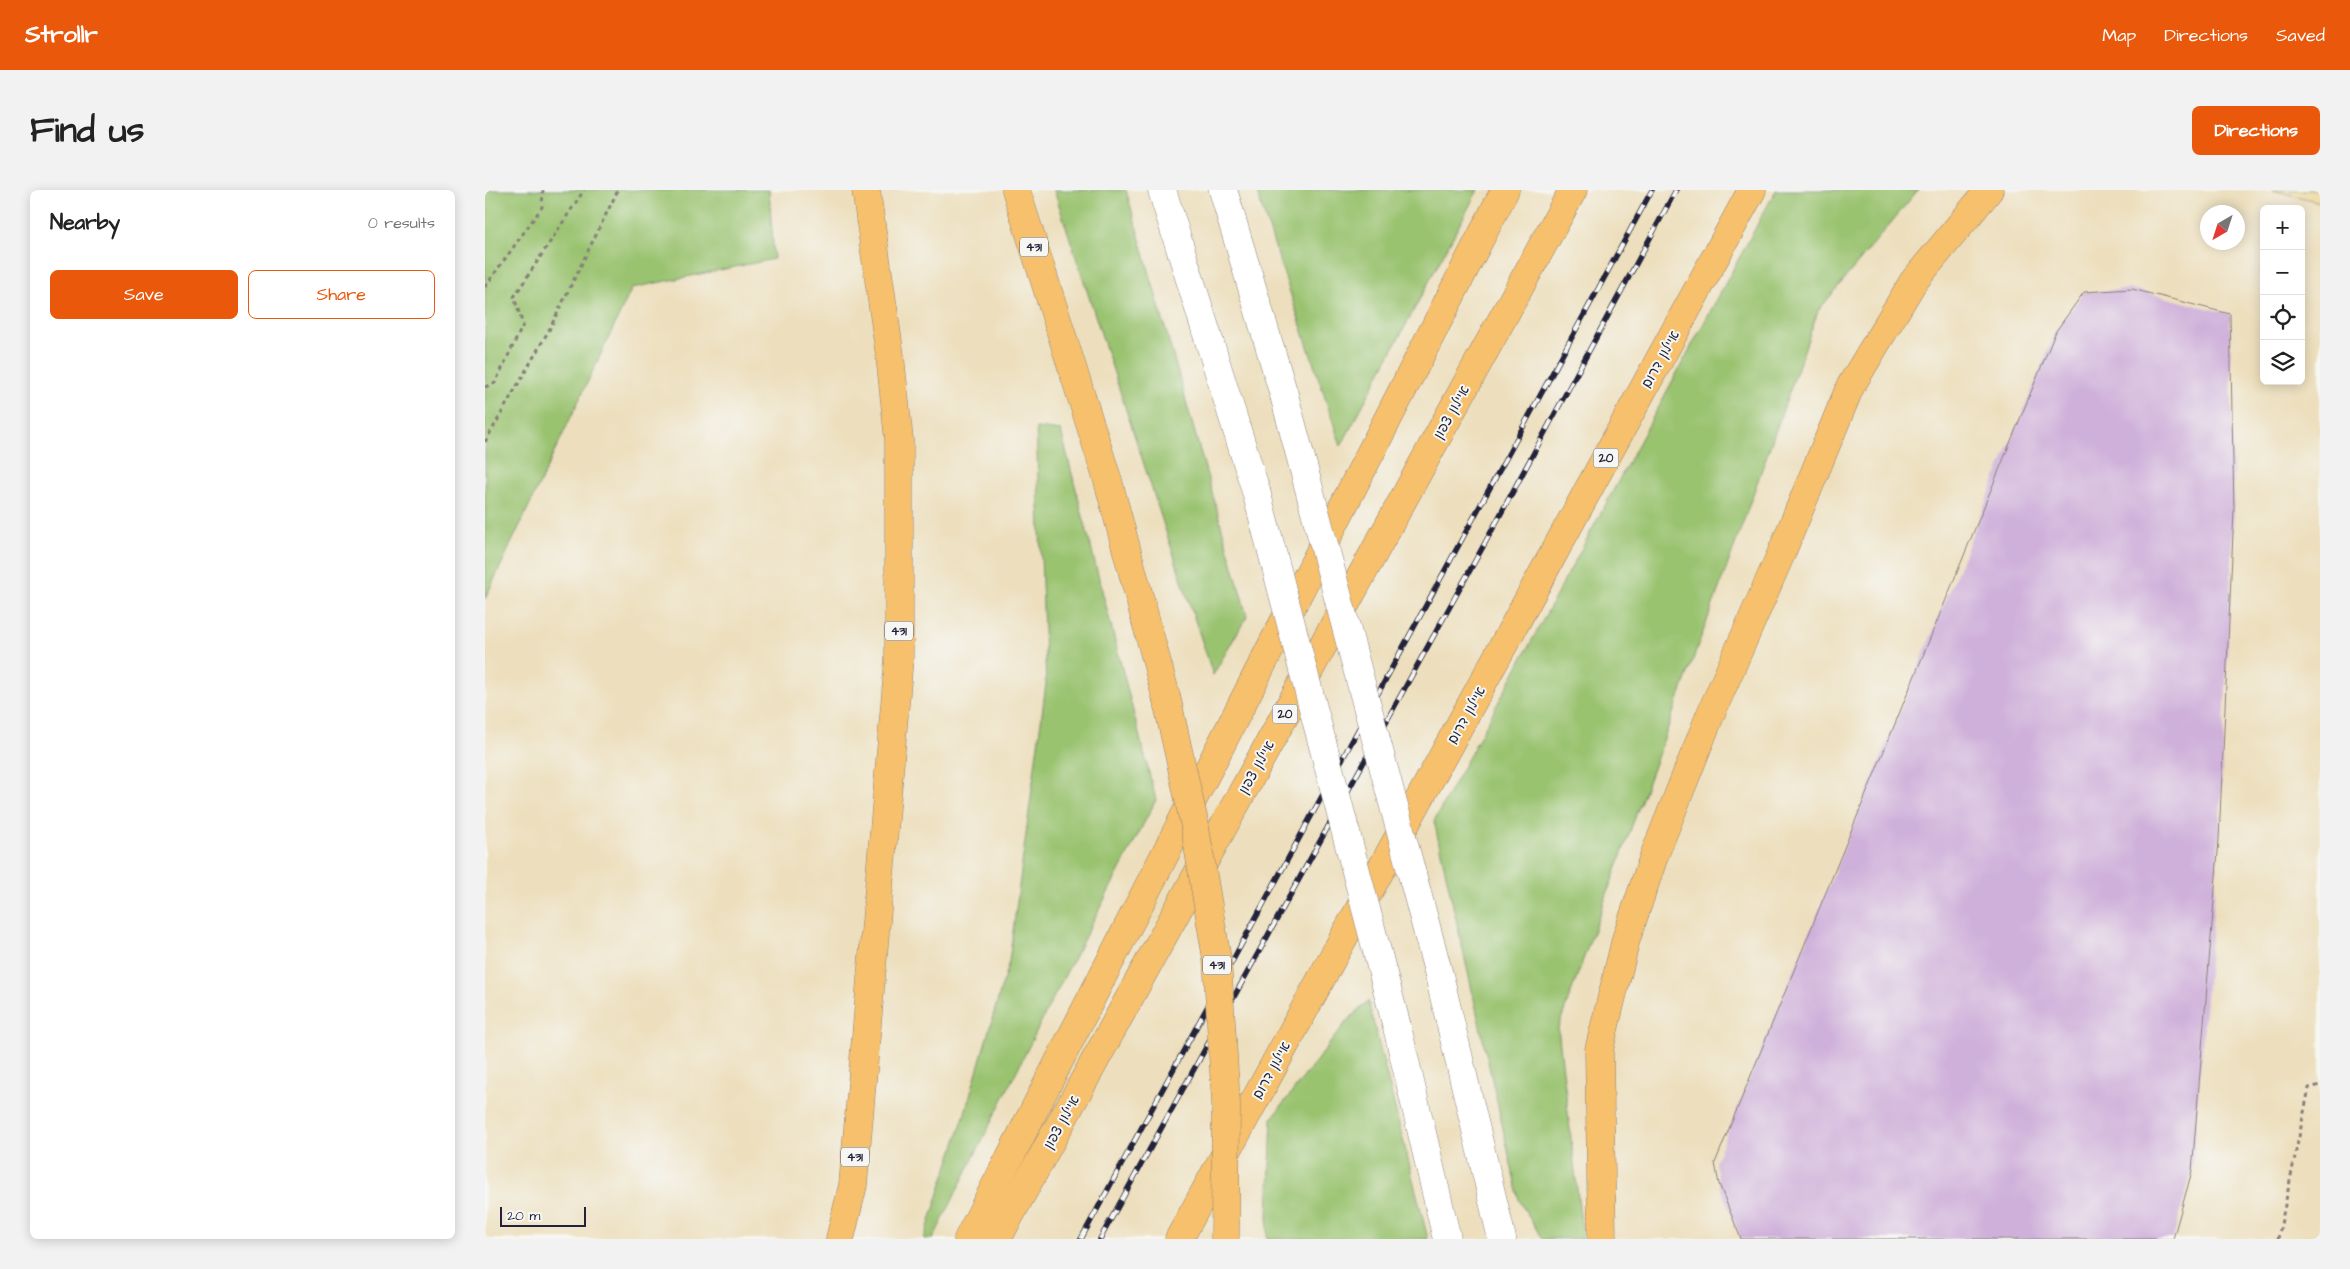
<!DOCTYPE html>
<html lang="en">
<head>
<meta charset="utf-8">
<style>
  :root { --surface:#fff; --page:#f2f2f2; --text:#222; --muted:#767676; --line:#e0e0e0; --accent:#ea580c }
  body { margin:0; font-family:"Architects Daughter","Playpen Sans Hebrew",sans-serif; background:var(--page); color:var(--text) }
  .controls { position:absolute; right:15px; top:15px; display:grid; overflow:hidden; border-radius:8px; box-shadow:0 2px 12px #0003 }
  .controls button { width:45px; height:45px; display:grid; place-items:center; padding:0; border:0; border-bottom:1px solid var(--line); background:var(--surface); color:var(--text); font:25px sans-serif }
  .compass { position:absolute; left:1715px; top:15px; width:45px; height:45px; border-radius:50%; background:var(--surface); box-shadow:0 2px 12px #0003; rotate:219deg }
  .scale { position:absolute; left:15px; bottom:12px; width:86px; box-sizing:border-box; padding-left:5px; border:2px solid #22223b; border-top:0; font-size:14px; line-height:18px; white-space:nowrap; color:#22223b; -webkit-text-stroke:4px #f6f6f2; paint-order:stroke }
  .list { margin:0; padding:0; list-style:none }
  h2 { display:flex; justify-content:space-between; align-items:center; height:65px; margin:0; padding:0 20px; font-size:21px }
  h2 small { font-size:16px; font-weight:400; color:var(--muted) }
  .actions { display:flex; gap:10px; padding:15px 20px }
  .actions a { flex:1; padding:11px 0; border:1px solid var(--accent); border-radius:8px; text-align:center; font-size:18px; color:var(--accent) }
  .actions .main { background:var(--accent); color:#fff }
  .icon { flex:none; width:28px; height:28px; fill:none; stroke:currentColor; stroke-width:2; stroke-linecap:round; stroke-linejoin:round }
  .map { position:relative; flex:none; width:1835px; height:1049px; overflow:hidden; border-radius:8px }
  header { display:flex; align-items:center; gap:30px; box-sizing:border-box; height:70px; padding:0 25px; background:var(--accent); color:#fff }
  header strong { font-size:24px }
  nav { display:flex; gap:28px; margin-inline-start:auto; font-size:18px }
  .intro { display:flex; align-items:center; justify-content:space-between; box-sizing:border-box; height:120px; padding:0 30px }
  h1 { margin:0; font-size:35px }
  .button { padding:12px 22px; border-radius:8px; background:var(--accent); color:#fff; font-size:18px; font-weight:700 }
  main { display:flex; gap:30px; padding:0 30px }
  aside { flex:1; background:var(--surface); border-radius:8px; box-shadow:0 2px 12px #0003 }
  .map>svg:first-child { display:block }
</style>
</head>
<body>
<header>
<strong>Strollr</strong>
<nav><a>Map</a><a>Directions</a><a>Saved</a></nav>
</header>
<div class="intro"><h1>Find us</h1><a class="button">Directions</a></div>
<main>
<aside>
<h2>Nearby<small>0 results</small></h2>
<ul class="list">
</ul>
<div class="actions"><a class="main">Save</a><a>Share</a></div>
</aside>
<div class="map">
<svg width="1835" height="1049" viewBox="0 0 1835 1049">
  <rect width="100%" height="100%" fill="#f6f6f2"/>
  <filter id="ink" filterUnits="userSpaceOnUse"><feTurbulence type="fractalNoise" baseFrequency=".02" numOctaves="2"/><feDisplacementMap in="SourceGraphic" scale="10" xChannelSelector="R" yChannelSelector="G"/><feConvolveMatrix kernelMatrix="1 2 1 2 8 2 1 2 1" color-interpolation-filters="sRGB"/></filter>
  <filter id="wash" filterUnits="userSpaceOnUse"><feTurbulence type="fractalNoise" baseFrequency=".0096" numOctaves="4" result="noise"/><feDisplacementMap in="SourceGraphic" scale="20" xChannelSelector="R" yChannelSelector="G"/><feGaussianBlur stdDeviation="1.12" result="paint"/><feColorMatrix in="noise" values="0 0 0 0 0 0 0 0 0 0 0 0 0 0 0 0 0 1.4 0 .05"/><feComposite in="paint" operator="in"/></filter>
  <g filter="url(#wash)">
    <rect width="100%" height="100%" fill="#eddfbd"/>
    <!-- green -->
    <g fill="#9ac370" stroke="#5e7256">
      <path d="M0 0H284L289 69 147 98 0 409Z"/>
      <path d="M569 0H641L762 426 728 485Z"/>
      <path d="M771 0H993L856 256Z"/>
      <path d="M1291 0H1433L1333 121 1255 341 1073 838 1098 1049H1057L1034 1010 949 631Z"/>
      <path d="M551 238 576 241 671 610 564 816 448 1049H439L479 926 524 771 561 494Z"/>
      <path d="M883 811 943 1049H782L787 928 862 831Z"/>
    </g>
    <!-- sand -->
    <path fill="#eeda9e" stroke="#887e6c" d="M1787 0H1835V12Z"/>
    <g id="blocks">
      <!-- building -->
      <path fill="#cfb0da" d="M1647 99 1745 124 1749 321 1734 649 1707 981 1688 1049H1256L1234 994 1230 973 1571 141 1599 102Z"/>
    </g>
  </g>
  <g filter="url(#ink)">
    <use href="#blocks" fill-opacity="0" stroke="#88807c" stroke-width="1"/>
    <g fill="none" stroke-linecap="round" stroke-linejoin="round">
      <!-- tertiary casing -->
      <g stroke="#88807c" stroke-width="29">
        <g id="tertiary">
          <path d="M677 0 771 301"/>
          <path d="M738 0 799 205"/>
          <path d="M954 785 1017 1049"/>
          <path d="M912 837 962 1049"/>
        </g>
      </g>
      <!-- motorway casing -->
      <g stroke="#88807c" stroke-width="29">
        <g id="motorway">
          <path d="M531 0 623 291 681 506"/>
          <path d="M355 1049 368 995 414 468V250L405 166 381 0"/>
          <path d="M483 1049 1020 0"/>
          <path d="M512 1049 1088 0"/>
          <path d="M694 1049 1267 0"/>
          <path d="M1117 1049 1114 860 1141 749 1169 666 1226 523 1296 364 1365 197 1428 92 1504 0"/>
        </g>
      </g>
      <!-- path -->
      <g stroke="#88807c" stroke-width="3" stroke-dasharray="4 4" stroke-linecap="butt">
        <path d="M0 97 57 17 58 0"/>
        <path d="M0 197 10 193 38 135 29 107 99 0"/>
        <path d="M0 252 64 140 133 0"/>
        <path d="M1793 1049 1824 898 1835 895"/>
      </g>
      <!-- tertiary -->
      <use href="#tertiary" stroke="#fff" stroke-width="28"/>
      <!-- motorway -->
      <use href="#motorway" stroke="#f7c06c" stroke-width="28"/>
      <!-- rail casing -->
      <g stroke="#22223b" stroke-width="5.5">
        <g id="rail">
          <path d="M596 1049 1167 0"/>
          <path d="M615 1049 1000 353 1191 0"/>
        </g>
      </g>
      <!-- rail -->
      <use href="#rail" stroke="#f6f6f2" stroke-width="4" stroke-dasharray="11" stroke-linecap="butt"/>
      <!-- tertiary-bridge casing -->
      <g stroke="#88807c" stroke-width="29" stroke-linecap="butt">
        <g id="tertiary-bridge">
          <path d="M799 205 954 785"/>
          <path d="M771 301 912 837"/>
        </g>
      </g>
      <!-- motorway-bridge casing -->
      <g stroke="#88807c" stroke-width="29" stroke-linecap="butt">
        <path id="motorway-bridge" d="M681 506 709 632 732 769 741 913 740 1049"/>
      </g>
      <!-- tertiary-bridge -->
      <use href="#tertiary-bridge" stroke="#fff" stroke-width="28"/>
      <!-- motorway-bridge -->
      <use href="#motorway-bridge" stroke="#f7c06c" stroke-width="28"/>
    </g>
  </g>
  <g text-anchor="middle" stroke-width="4" stroke-linejoin="round" paint-order="stroke">
    <!-- shield labels -->
    <g fill="#f6f6f2" stroke="#626272" stroke-width="1">
      <rect x="535" y="47.5" width="28" height="19" rx="4"/>
      <rect x="1108.5" y="258.5" width="25" height="19" rx="4"/>
      <rect x="400" y="431.5" width="28" height="19" rx="4"/>
      <rect x="787.5" y="514.5" width="25" height="19" rx="4"/>
      <rect x="718" y="765.5" width="28" height="19" rx="4"/>
      <rect x="356" y="957.5" width="28" height="19" rx="4"/>
    </g>
    <g font-size="12" font-weight="bold" fill="#22223b">
      <text x="549" y="61">431</text>
      <text x="1121" y="272">20</text>
      <text x="414" y="445">431</text>
      <text x="800" y="528">20</text>
      <text x="732" y="779">431</text>
      <text x="370" y="971">431</text>
    </g>
    <!-- street labels -->
    <g font-size="14" fill="#22223b" stroke="#f6f6f2">
      <text transform="translate(1175 169) rotate(-61)" y="5">איילון דרום</text>
      <text transform="translate(966 222) rotate(-61)" y="5">איילון צפון</text>
      <text transform="translate(981 525) rotate(-61)" y="5">איילון דרום</text>
      <text transform="translate(771 577) rotate(-61)" y="5">איילון צפון</text>
      <text transform="translate(786 880) rotate(-61)" y="5">איילון דרום</text>
      <text transform="translate(576 932) rotate(-61)" y="5">איילון צפון</text>
    </g>
  </g>
</svg>
<div class="controls">
<button>+</button>
<button>−</button>
<button><svg class="icon" aria-label="locate" viewBox="0 0 24 24"><circle cx="12" cy="12" r="6"/><path d="M12 2v4M12 18v4M2 12h4M18 12h4"/></svg></button>
<button><svg class="icon" aria-label="layers" viewBox="0 0 24 24"><path d="M12 4l9 5-9 5-9-5zM3 14l9 5 9-5"/></svg></button>
</div>
<svg class="compass" viewBox="-18 -18 36 36"><path d="M0-13l5 13h-10z" fill="#e53935"/><path d="M0 13l5-13h-10z" fill="#767676"/></svg>
<div class="scale">20 m</div>
</div>
</main>
</body>
</html>
